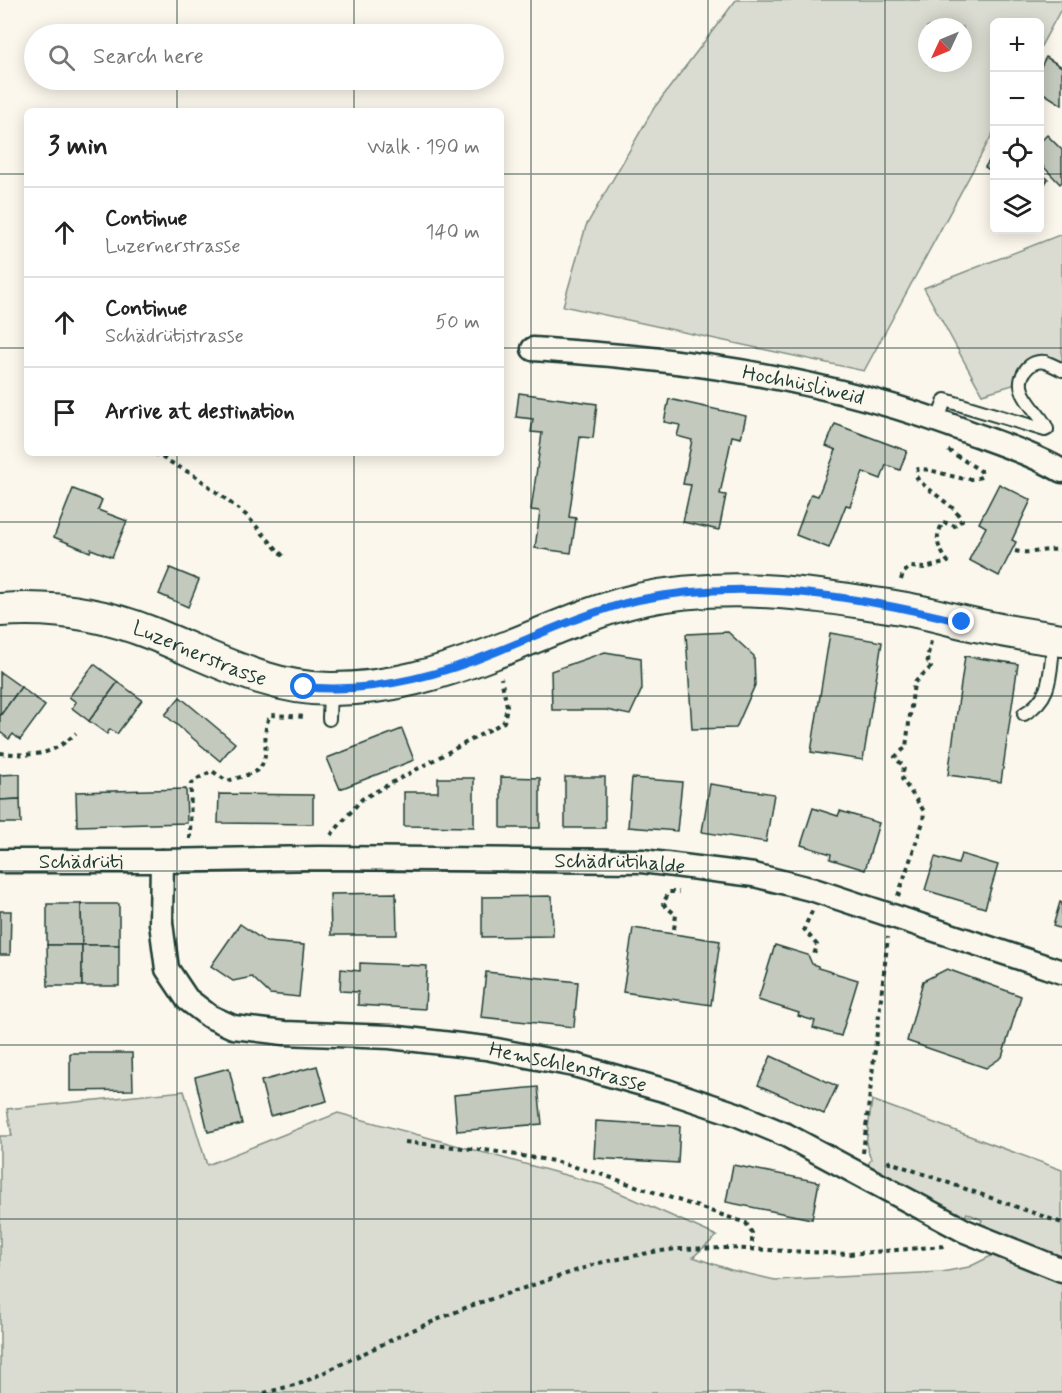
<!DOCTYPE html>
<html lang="en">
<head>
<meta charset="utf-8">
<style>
  :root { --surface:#fff; --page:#f2f2f2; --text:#222; --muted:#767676; --line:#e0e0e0 }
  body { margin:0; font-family:Mynerve,sans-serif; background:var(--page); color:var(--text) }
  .controls { position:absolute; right:18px; top:18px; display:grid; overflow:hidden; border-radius:9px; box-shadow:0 3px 15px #0003 }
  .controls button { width:54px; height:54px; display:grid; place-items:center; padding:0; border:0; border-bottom:2px solid var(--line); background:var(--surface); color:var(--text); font:30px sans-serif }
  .compass { position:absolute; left:918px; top:18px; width:54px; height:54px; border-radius:50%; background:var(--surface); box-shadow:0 3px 15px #0003; rotate:226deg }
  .stop { position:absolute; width:18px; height:18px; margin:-14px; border:4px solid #1a73e8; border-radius:50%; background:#fff }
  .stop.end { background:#1a73e8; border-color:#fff; box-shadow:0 2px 6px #0008 }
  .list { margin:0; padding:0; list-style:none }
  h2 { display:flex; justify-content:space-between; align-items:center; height:78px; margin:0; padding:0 24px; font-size:26px }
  h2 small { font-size:20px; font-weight:400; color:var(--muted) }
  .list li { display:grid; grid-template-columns:39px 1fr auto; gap:18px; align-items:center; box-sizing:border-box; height:90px; padding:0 24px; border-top:2px solid var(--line) }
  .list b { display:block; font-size:22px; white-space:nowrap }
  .list p { margin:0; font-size:20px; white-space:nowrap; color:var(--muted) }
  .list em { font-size:20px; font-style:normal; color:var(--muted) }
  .icon { flex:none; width:33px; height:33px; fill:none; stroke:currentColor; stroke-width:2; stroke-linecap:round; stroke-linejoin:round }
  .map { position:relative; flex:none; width:1062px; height:1393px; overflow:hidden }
  .search { position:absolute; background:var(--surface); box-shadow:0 3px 15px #0003; left:24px; top:24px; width:480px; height:66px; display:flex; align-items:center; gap:15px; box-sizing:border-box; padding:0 21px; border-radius:33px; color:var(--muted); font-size:22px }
  .panel { position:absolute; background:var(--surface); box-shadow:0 3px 15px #0003; left:24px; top:108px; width:480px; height:348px; border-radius:9px }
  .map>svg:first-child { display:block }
</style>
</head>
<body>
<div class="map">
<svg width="1062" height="1393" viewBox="0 0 1062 1393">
  <rect width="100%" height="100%" fill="#fbf7ec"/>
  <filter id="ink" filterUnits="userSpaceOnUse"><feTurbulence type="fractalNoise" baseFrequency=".0167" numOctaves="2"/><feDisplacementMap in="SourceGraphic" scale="12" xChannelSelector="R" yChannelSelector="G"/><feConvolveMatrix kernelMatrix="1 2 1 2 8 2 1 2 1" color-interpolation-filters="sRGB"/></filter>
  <g filter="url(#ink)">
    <!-- green -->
    <g fill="#dbdcd1" stroke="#7d8c82" stroke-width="1.5" fill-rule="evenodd">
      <path d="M736 0H1062V7L1040 48V22H994V131L864 371 563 306 586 226 654 108ZM927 27H963V63H927Z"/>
      <path d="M1062 234V365C1034 354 1023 353 1013 385L982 394 924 288Z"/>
      <path d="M184 1091 207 1165 338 1113 602 1185 717 1236 693 1257 731 1270 775 1280 942 1272 969 1267 997 1253 1062 1278V1393H0V1136H12L7 1109Z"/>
      <path d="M872 1100 1062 1170V1258L980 1225 982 1220 967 1213 964 1218 868 1165 871 1159 866 1144Z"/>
    </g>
    <!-- building -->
    <g fill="#c4c9be" stroke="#1f3d34" stroke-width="1.5">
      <path d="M1046 57 1062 67V105L1040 91V68Z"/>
      <path d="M1047 135 1062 150V182L1060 184 1040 163V142Z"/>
      <path d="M994 153V173L985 167Z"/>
      <path d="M1040 173 1048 179 1040 192Z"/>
      <path d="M519 393 597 404 593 438 580 437 569 517 576 518 571 553 535 548 540 511 531 510 542 433 531 432 533 419 516 417Z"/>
      <path d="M669 399 746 416 741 438 732 436 720 494 726 495 719 530 683 522 691 485 683 484 692 440 677 436 680 425 664 422Z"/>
      <path d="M835 424 907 451 900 470 886 465 881 479 863 472 850 506 846 505 829 548 796 535 811 494 818 496 836 450 826 446Z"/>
      <path d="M999 484 1031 500 1012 540 1016 542 999 576 969 560 986 527 979 523Z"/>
      <path d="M73 489 102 500 98 510 127 521 112 557 91 549 90 552 54 537Z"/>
      <path d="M170 568 199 580 188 607 159 594Z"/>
      <path d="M728 632 754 656 755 685 736 728 692 729 686 634Z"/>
      <path d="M830 633 882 642 863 760 811 752Z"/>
      <path d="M605 652 641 658 642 689 630 715 606 710H552L551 671Z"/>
      <path d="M965 656 1018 664 1001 782 948 775Z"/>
      <path d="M94 664 118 682 89 721 72 708 76 702 69 697Z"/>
      <path d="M0 672 21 687 0 716Z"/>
      <path d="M118 682 142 700 117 734 110 729 107 734 89 721Z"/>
      <path d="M21 687 45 706 20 740 13 734 9 739 0 732V716Z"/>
      <path d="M180 697 235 743 220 761 165 715Z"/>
      <path d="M402 729 414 760 340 789 327 758Z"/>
      <path d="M20 774V799L0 800V775Z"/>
      <path d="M501 777 540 778V828H501Z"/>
      <rect x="565" y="777" width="40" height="51"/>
      <path d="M438 778H474V827L404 826V792H438Z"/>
      <path d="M632 778 682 782 677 831 628 827Z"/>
      <path d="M710 784 774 794 766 842 702 832Z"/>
      <path d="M186 789 187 823 77 826 76 792Z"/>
      <path d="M219 794 313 795V824L218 823Z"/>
      <path d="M20 799 21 823H0V800Z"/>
      <path d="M813 808 838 816 840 811 879 823 865 870 830 859 831 854 801 845Z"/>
      <path d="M961 854 998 865 985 908 925 890 935 857 958 864Z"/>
      <path d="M396 893 397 935H331L330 894Z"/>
      <path d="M552 896 553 936 482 937V897Z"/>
      <path d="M1060 902 1062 903V929L1053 926Z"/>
      <path d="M47 904H81L82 945H47Z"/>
      <path d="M81 904H119V945H82Z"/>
      <path d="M0 911H11L10 955H0Z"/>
      <path d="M240 924 266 942 304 945 299 997 270 994 252 977 233 981 211 966Z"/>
      <path d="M633 928 720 941 711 1005 623 992Z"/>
      <path d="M47 945H82V986H48Z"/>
      <rect x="82" y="945" width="37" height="41"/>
      <path d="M775 945 808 955 812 964 818 966V968L858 980 841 1036 813 1028 815 1021 798 1016 799 1013 758 1000Z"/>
      <path d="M360 963 427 966 425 1009 358 1005V992L340 991 341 969 360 971Z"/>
      <path d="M947 969 1021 996 1002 1057 986 1068 907 1041 923 981Z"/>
      <path d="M486 972 578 982 574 1027 481 1017Z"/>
      <path d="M70 1053H132L133 1090 70 1091Z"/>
      <path d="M771 1056 837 1086 824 1114 758 1085Z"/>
      <path d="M317 1066 327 1101 270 1116 261 1081Z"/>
      <path d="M229 1068 242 1124 208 1132 195 1077Z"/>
      <path d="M538 1087 542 1124 457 1131 454 1095Z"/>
      <path d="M596 1121 680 1126 678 1163 594 1158Z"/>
      <path d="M733 1165 819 1182 812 1219 726 1202Z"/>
    </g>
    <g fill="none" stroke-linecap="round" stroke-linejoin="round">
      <!-- lane casing -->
      <g stroke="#1f3d34" stroke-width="16">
        <g id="lane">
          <path d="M938 420 945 400 1045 430 1047 429C1045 419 1026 404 1022 390 1017 376 1030 359 1045 362 1050 364 1057 367 1062 370"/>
          <path d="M1024 714C1055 696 1049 670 1054 639"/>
          <path d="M329 719 330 691"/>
        </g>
      </g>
      <!-- street casing -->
      <g stroke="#1f3d34" stroke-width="27">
        <g id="street">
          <path id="s1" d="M533 349C575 352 618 355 660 360 767 372 874 395 974 434 1004 445 1034 455 1062 471"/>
          <path id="s2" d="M0 861H162L319 858 642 861 754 875 814 890 1062 972"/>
          <path id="s3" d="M162 861 161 923 167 969 187 999 209 1016 233 1027 284 1033 390 1037 486 1048 574 1065 667 1091 736 1114 786 1135 965 1231 1062 1270"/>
        </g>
      </g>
      <!-- secondary casing -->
      <g stroke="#1f3d34" stroke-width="36">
        <g id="secondary">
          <path id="s4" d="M0 610C53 606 101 613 151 633 209 656 268 690 333 689 389 689 441 673 493 653 541 635 588 612 638 600 712 584 788 590 862 602 880 605 899 607 916 611 938 615 959 622 981 626 1008 632 1035 636 1062 640"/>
        </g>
      </g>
      <!-- path -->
      <g stroke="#1f3d34" stroke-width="4" stroke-dasharray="4.5 4.5" stroke-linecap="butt">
        <path d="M154 453 197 477 246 515 284 557"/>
        <path d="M1015 551C1032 555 1045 548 1062 550"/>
        <path d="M901 580 903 573 910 567 925 568 948 562C937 545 934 541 943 522L955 526 962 520 954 509 919 481 916 476 918 469C936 468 967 486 982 476L981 471 946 449"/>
        <path d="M0 753C33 756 51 757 76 733"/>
        <path d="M331 835 362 799 504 722 507 706 501 678"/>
        <path d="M190 839 191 784 197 779 212 771 227 781C236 778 246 776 254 772 275 762 258 731 271 715L306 717"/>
        <path d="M898 896 923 822 924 811 902 779 904 767 895 757 906 747 914 683 931 667 927 659 931 641"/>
        <path d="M813 914 811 913 804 929 817 945 814 955"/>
        <path d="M674 929 676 915 663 904 669 892H679"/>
        <path d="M405 1142 492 1151 554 1161 603 1175 746 1223 752 1233V1250"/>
        <path d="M863 1153 888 937"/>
        <path d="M887 1161 1062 1223"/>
        <path d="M264 1393 302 1383 408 1332 470 1306 599 1263 653 1252 677 1249 727 1248 848 1254 944 1246"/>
      </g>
      <!-- lane -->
      <use href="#lane" stroke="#fbf7ec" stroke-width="12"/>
      <!-- street -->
      <use href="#street" stroke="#fbf7ec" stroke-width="22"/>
      <!-- secondary -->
      <use href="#secondary" stroke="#fbf7ec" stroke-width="32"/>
    </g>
  </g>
  <g fill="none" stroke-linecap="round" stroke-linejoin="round" filter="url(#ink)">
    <!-- route -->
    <path stroke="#1a73e8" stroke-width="8" d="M304 687C371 694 436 677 498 651 543 633 590 611 638 600 745 577 857 596 962 622"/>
  </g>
  <!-- grid -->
  <path fill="none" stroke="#1f3d34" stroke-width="1.5" stroke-opacity="0.55" d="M177 0V34M354 0V34M531 0V1393M708 0V1393M885 0V1393M177 80V111M354 80V111M0 174H27M501 174H994M1040 174H1062M0 348H27M501 348H1062M177 453V1393M354 453V1393M0 522H1062M0 696H1062M0 871H1062M0 1045H1062M0 1219H1062"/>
  <g text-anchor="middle" stroke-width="4.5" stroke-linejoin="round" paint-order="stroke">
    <!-- street labels -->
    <g font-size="21" fill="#1f3d34" stroke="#fbf7ec">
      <text dy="7" stroke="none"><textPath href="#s1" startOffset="273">Hochhüsliweid</textPath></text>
      <text dy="7" stroke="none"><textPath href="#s4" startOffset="207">Luzernerstrasse</textPath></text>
      <text dy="7" stroke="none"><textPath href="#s2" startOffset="81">Schädrüti</textPath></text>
      <text dy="7" stroke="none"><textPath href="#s2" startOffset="620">Schädrütihalde</textPath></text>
      <text dy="7" stroke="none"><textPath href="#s3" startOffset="537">Hemschlenstrasse</textPath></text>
    </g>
  </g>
</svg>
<div class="controls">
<button>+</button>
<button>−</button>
<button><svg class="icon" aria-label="locate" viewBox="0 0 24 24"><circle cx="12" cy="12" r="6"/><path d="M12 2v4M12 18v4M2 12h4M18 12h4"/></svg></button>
<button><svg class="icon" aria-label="layers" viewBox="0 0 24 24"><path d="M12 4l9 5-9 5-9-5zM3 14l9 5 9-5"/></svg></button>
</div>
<svg class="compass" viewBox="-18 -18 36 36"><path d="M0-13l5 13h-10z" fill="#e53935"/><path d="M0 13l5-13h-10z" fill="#767676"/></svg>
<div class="stop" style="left:304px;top:687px"></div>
<div class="stop end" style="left:962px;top:622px"></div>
<div class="search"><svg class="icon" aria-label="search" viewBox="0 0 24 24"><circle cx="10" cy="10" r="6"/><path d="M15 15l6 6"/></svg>Search here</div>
<section class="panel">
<h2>3 min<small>Walk · 190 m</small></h2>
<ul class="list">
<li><svg class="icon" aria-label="ahead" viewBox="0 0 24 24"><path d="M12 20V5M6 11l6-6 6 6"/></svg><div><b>Continue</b><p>Luzernerstrasse</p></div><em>140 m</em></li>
<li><svg class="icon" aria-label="ahead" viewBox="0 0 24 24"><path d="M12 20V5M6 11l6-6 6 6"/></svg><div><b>Continue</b><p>Schädrütistrasse</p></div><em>50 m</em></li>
<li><svg class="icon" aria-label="arrive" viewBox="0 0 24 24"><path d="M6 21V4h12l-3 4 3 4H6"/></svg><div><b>Arrive at destination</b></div></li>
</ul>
</section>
</div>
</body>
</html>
